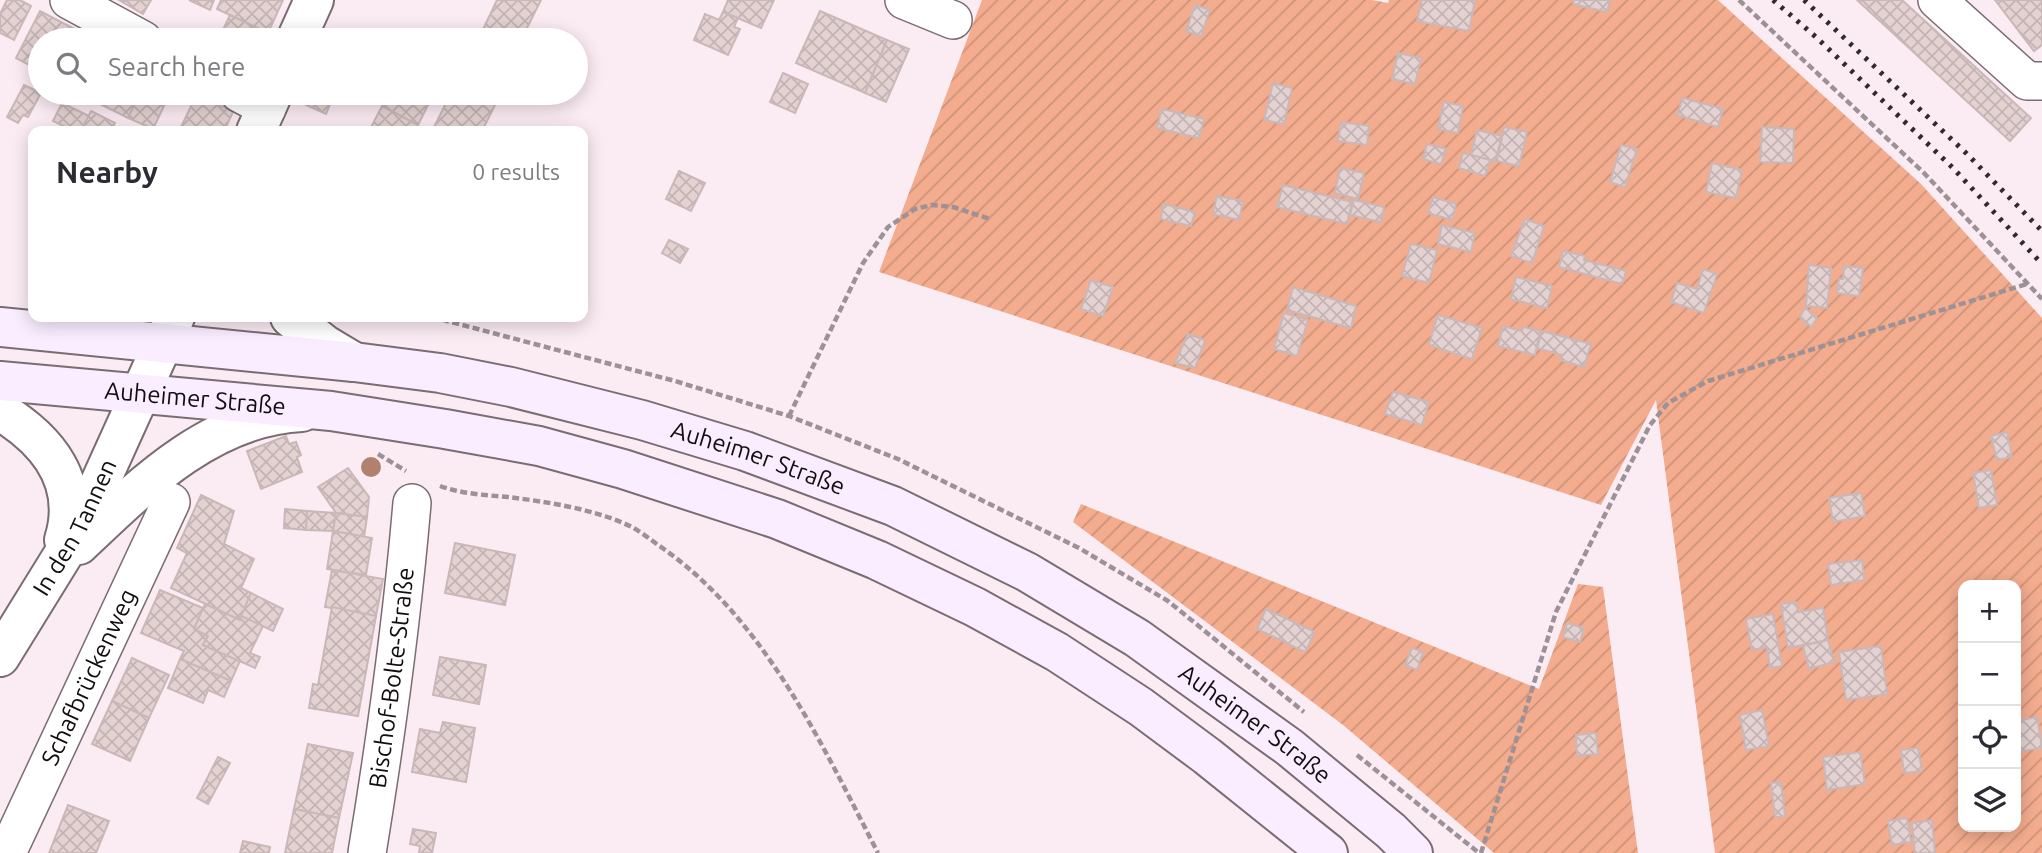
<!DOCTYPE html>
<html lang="en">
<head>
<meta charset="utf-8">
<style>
  :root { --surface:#fff; --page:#f2f2f3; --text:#2b2b33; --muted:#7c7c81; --line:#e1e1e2 }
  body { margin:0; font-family:Ubuntu,sans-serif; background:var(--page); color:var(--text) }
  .controls { position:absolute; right:21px; bottom:21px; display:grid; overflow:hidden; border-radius:14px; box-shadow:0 4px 18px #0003 }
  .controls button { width:63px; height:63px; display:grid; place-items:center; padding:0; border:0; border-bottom:2px solid var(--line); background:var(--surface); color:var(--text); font:35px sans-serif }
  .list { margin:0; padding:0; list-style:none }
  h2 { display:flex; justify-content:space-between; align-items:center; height:91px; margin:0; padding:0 28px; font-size:30px }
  h2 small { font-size:23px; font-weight:400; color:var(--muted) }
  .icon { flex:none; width:38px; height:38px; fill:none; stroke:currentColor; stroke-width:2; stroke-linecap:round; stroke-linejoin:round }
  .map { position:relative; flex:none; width:2042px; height:853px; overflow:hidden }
  .search { position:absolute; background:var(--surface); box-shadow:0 4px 18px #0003; left:28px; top:28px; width:560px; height:77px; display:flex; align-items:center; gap:18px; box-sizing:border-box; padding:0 24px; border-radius:38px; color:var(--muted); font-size:26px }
  .panel { position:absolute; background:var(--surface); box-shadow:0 4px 18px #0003; left:28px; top:126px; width:560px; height:196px; border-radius:14px }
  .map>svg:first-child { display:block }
</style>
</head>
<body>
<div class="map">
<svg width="2042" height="853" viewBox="0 0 2042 853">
  <defs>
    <pattern id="garden-furrows" width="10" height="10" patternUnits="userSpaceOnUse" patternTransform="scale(1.75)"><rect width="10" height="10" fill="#f3ac8e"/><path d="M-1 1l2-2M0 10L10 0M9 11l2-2" fill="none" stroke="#cf9379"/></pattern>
    <pattern id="building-cross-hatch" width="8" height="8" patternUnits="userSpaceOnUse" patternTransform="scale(1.75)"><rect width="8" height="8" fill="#e4d2d2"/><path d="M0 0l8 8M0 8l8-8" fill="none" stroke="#c3b3b3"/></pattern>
  </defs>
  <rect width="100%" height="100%" fill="#fbebf3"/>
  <!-- garden -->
  <g fill="url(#garden-furrows)" fill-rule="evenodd">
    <path d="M982 0H1372L1388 3 1389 0H1718L1921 184 2042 318V853H1715L1656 400 1601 505 879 272ZM1963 585H2016V827H1963Z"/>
    <path d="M1081 504 1539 689 1578 584 1603 587 1638 853H1494L1343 725 1073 522Z"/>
  </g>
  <!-- building -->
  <g fill="url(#building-cross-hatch)" stroke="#cab8b9" stroke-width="2">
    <path d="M7 0H20L31 6 14 40 0 33V14Z"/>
    <path d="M119 0H151L143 14Z"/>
    <path d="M189 0H214L210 10Z"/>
    <path d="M221 0H283L268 33 217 9Z"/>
    <path d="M497 0H541L521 40H478Z"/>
    <path d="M728 0H774L761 28 723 12Z"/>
    <path d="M1422 0H1475L1469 31 1417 21Z"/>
    <path d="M1574 0H1610L1607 12 1573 4Z"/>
    <path d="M1857 0H1902L2031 118 2010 141Z"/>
    <path d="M1995 0H2042V45L2034 51Z"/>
    <path d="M1195 5 1210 10 1201 36 1186 31Z"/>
    <path d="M40 11 84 34 81 40H40V61L35 68 16 58Z"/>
    <path d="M820 11 887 40 865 93 796 63Z"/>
    <path d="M723 12 738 18 734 27 740 29 728 55 694 40 705 14 719 20Z"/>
    <path d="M230 15 268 33 264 40H218Z"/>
    <path d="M887 40 909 49 886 102 865 93Z"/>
    <path d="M1398 53 1421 58 1415 84 1392 79Z"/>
    <path d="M783 73 808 84 795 113 770 102Z"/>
    <path d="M1273 83 1292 88 1284 124 1264 120Z"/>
    <path d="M24 85 41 93 28 117 23 115 18 123 7 117Z"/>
    <path d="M106 93H120L136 101 128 118 100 104Z"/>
    <path d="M120 93H140L136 101Z"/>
    <path d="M140 93 165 104 153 129 128 118Z"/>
    <path d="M287 93H335L326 114 286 96Z"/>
    <path d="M389 93H418L431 99 418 125 382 106Z"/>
    <path d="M451 93H501L482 131H432Z"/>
    <path d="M197 94 233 112 224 131H179Z"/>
    <path d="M1683 98 1723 109 1718 127 1677 115Z"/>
    <path d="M1444 102 1463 106 1458 133 1438 129Z"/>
    <path d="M62 103 89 116 81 131H74L53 121Z"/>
    <path d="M382 106 418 125 415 131H369Z"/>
    <path d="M1162 109 1204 119 1199 138 1157 128Z"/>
    <path d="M91 111 115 123 111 131H81Z"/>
    <path d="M1341 122 1369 126 1367 145 1338 141Z"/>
    <path d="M1504 127 1527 132 1519 166 1497 161Z"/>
    <path d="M1762 127 1794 129 1793 163 1760 162Z"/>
    <path d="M1477 130 1502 136 1495 161 1471 155Z"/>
    <path d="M1427 144 1446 149 1441 164 1423 159Z"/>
    <path d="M1621 145 1637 149 1625 187 1610 182Z"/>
    <path d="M1463 153 1490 160 1485 176 1459 168Z"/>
    <path d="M1712 163 1742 170 1736 198 1706 192Z"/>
    <path d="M1340 168 1364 173 1358 199 1335 193Z"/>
    <path d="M679 171 705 183 691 211 666 199Z"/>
    <path d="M1283 185 1352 202 1347 224 1277 207Z"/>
    <path d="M1217 196 1243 201 1239 220 1213 214Z"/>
    <path d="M1433 197 1456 204 1452 220 1428 213Z"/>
    <path d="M1354 200 1384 207 1381 222 1350 215Z"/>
    <path d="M1163 204 1195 212 1191 226 1161 219Z"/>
    <path d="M1525 219 1544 226 1532 263 1511 256Z"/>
    <path d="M1442 225 1475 233 1471 252 1438 244Z"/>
    <path d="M669 240 688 249 680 263 662 253Z"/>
    <path d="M1411 244 1437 250 1429 283 1402 276Z"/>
    <path d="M1563 251 1585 256 1584 260 1626 271 1622 284 1559 267Z"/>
    <path d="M1809 265 1831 268 1827 308 1806 306Z"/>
    <path d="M1844 266 1863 268 1859 296 1837 293 1839 279H1843Z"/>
    <path d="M1703 269 1717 274 1704 313 1671 302 1677 283 1697 289Z"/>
    <path d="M1516 277 1552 286 1547 308 1511 299Z"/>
    <path d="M1091 280 1113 287 1103 316 1081 309Z"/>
    <path d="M1293 287 1356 306 1351 328 1287 310Z"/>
    <path d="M1805 308 1817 318 1811 327 1800 317Z"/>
    <path d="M1284 313 1308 320 1297 356 1274 349Z"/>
    <path d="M1438 315 1482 328 1472 359 1429 345Z"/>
    <path d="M1503 326 1522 331 1523 327 1540 331 1535 355 1498 346Z"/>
    <path d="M1542 331 1591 344 1584 367 1561 360 1562 355 1537 348Z"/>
    <path d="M1188 334 1205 340 1195 368 1175 363Z"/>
    <path d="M1393 392 1429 402 1422 425 1385 414Z"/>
    <path d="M2007 432 2012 457 1997 460 1991 436Z"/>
    <path d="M286 436 289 444 296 442 301 455 297 457 302 472 261 489 247 451Z"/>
    <path d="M348 468 369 497 367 517 336 513 318 487Z"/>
    <path d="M1991 470 1997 505 1979 508 1973 473Z"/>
    <path d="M1861 493 1865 516 1833 522 1829 498Z"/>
    <path d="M201 495 234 511 224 544 254 559 241 588 251 593 240 620 171 588 187 553 177 548Z"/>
    <path d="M285 509 307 511 306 530 284 528Z"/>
    <path d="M307 511 336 513 333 531 306 530Z"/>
    <path d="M336 513 367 517 364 537 333 531Z"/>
    <path d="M333 531 372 538 366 575 327 569Z"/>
    <path d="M455 543 515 555 505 605 445 593Z"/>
    <path d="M1862 560 1864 580 1831 585 1828 564Z"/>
    <path d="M332 570 383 579 376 616 325 607Z"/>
    <path d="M160 590 203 608 194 629 208 636 203 645 240 661 231 681 180 659 184 651 141 633Z"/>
    <path d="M251 593 283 609 273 631 241 616Z"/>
    <path d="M1796 602 1798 612 1823 608 1828 640 1788 648 1781 604Z"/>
    <path d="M205 604 240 620 241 616 263 626 250 653 260 657 255 668 203 645 208 636 194 629Z"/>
    <path d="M332 607 376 616 358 716 309 708 313 684 318 685Z"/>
    <path d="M1266 609 1315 632 1305 652 1257 629Z"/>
    <path d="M1773 614 1782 666 1770 668 1767 647 1752 650 1746 619Z"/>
    <path d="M1567 623 1584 628 1580 642 1563 637Z"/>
    <path d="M1828 640 1834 662 1809 669 1803 646Z"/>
    <path d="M1881 646 1887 694 1846 700 1839 652Z"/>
    <path d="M1412 648 1423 652 1417 670 1405 665Z"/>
    <path d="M440 657 486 665 479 704 433 695Z"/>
    <path d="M132 658 169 675 149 718 112 701Z"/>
    <path d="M180 659 231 681 224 697 208 690 203 703 168 688Z"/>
    <path d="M112 701 149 718 130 761 92 744Z"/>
    <path d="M1762 710 1769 746 1746 750 1740 715Z"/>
    <path d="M2037 717 2042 748 2016 752V721Z"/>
    <path d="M443 722 475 728 466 782 412 772 420 729 440 733Z"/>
    <path d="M1596 733 1598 754 1577 756 1576 735Z"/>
    <path d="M308 744 353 753 339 818 294 809Z"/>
    <path d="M1918 748 1922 771 1904 773 1901 750Z"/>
    <path d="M1860 752 1865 784 1827 790 1823 757Z"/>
    <path d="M218 757 230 763 208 804 197 798Z"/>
    <path d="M1781 782 1785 816 1775 817 1771 783Z"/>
    <path d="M68 805 109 821 96 853H49Z"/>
    <path d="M294 809 339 818 332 853H285Z"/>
    <path d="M1907 818 1911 842 1892 845 1888 821Z"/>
    <path d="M1932 820 1935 853H1915L1912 823Z"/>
    <path d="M413 829 436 833 432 853H419L420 846 410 844Z"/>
    <path d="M243 841 270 847 269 853H240Z"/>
  </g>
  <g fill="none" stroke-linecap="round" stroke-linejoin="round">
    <!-- minor casing -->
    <g stroke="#7a6c73" stroke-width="40">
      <g id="minor">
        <path d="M69 0 143 40"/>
        <path d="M904 0 953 20"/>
        <path d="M1937 0 2027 81H2042"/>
        <path d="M239 93 267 108"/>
        <path id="s1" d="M7 853 171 502"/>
        <path id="s2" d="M367 853C386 737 402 621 412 503"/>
      </g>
    </g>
    <!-- tertiary casing -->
    <g stroke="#7a6c73" stroke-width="42">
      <g id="tertiary">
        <path d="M296 40 314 0"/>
        <path d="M256 131 273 93"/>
        <path d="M290 317 324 344 354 362"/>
        <path d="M0 411C48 440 82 482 64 540"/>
        <path d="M79 545C141 486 211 416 302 412"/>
        <path id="s3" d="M0 657 79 529 175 317"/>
      </g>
    </g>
    <!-- secondary casing -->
    <g stroke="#7a6c73" stroke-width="42">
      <g id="secondary">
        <path id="s4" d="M0 327 354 362 440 373 511 387 642 420 745 451 893 506 1027 572 1137 638 1289 747 1391 831 1413 853"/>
        <path id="s5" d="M0 381 331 411 445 429 539 446 623 469 777 519 877 560 975 607 1057 652 1141 707 1207 756 1328 853"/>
      </g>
    </g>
    <!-- path -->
    <g stroke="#9c9197" stroke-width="4.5" stroke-dasharray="7 3.5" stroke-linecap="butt">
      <path d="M1739 0 1924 173 2042 299"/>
      <path d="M432 317 675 381 789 416 898 459 1079 548 1168 601 1304 712"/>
      <path d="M789 416 863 263 888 227 915 209 932 205 953 207 990 219"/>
      <path d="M378 454 406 471"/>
      <path d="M440 486C462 494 485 495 508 497 548 502 595 509 632 527 641 532 650 539 658 545 764 617 821 743 878 853"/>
      <path d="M1357 755 1479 853"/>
      <path d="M1481 853 1556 612 1650 425 1668 403 1708 381 2027 284"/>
    </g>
    <!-- minor -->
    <use href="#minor" stroke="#fff" stroke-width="37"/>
    <!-- tertiary -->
    <use href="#tertiary" stroke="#fff" stroke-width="38"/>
    <!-- secondary -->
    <use href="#secondary" stroke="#f9edff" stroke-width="38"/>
    <!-- rail -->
    <g stroke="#302a2d" stroke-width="5" stroke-dasharray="3.5 7" stroke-linecap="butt">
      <path d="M1773 0 1816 37 1953 168 2042 264"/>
      <path d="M1804 0 1966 153 2042 231"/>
    </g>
  </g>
  <!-- trees -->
  <circle fill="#b1816f" cx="371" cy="467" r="10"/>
  <g text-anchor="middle" stroke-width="6" stroke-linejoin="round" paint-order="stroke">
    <!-- street labels -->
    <g font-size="24" fill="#120d10" stroke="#fff">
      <text dy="8" stroke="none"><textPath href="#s5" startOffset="196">Auheimer Straße</textPath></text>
      <text dy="8" stroke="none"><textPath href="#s4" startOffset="772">Auheimer Straße</textPath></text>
      <text dy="8" stroke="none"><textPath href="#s3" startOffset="150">In den Tannen</textPath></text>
      <text dy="8" stroke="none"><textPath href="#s1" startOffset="194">Schafbrückenweg</textPath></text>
      <text dy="8" stroke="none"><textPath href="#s2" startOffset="177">Bischof-Bolte-Straße</textPath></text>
      <text dy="8" stroke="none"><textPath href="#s4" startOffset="1339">Auheimer Straße</textPath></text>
    </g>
  </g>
</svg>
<div class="controls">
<button>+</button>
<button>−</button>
<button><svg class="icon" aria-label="locate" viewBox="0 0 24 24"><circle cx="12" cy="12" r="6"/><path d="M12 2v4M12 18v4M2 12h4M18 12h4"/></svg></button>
<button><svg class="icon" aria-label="layers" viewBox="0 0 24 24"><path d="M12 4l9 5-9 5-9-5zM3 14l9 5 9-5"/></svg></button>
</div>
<div class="search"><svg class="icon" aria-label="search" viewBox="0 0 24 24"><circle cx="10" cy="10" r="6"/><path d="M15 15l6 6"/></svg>Search here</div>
<section class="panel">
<h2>Nearby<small>0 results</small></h2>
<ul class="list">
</ul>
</section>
</div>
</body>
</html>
